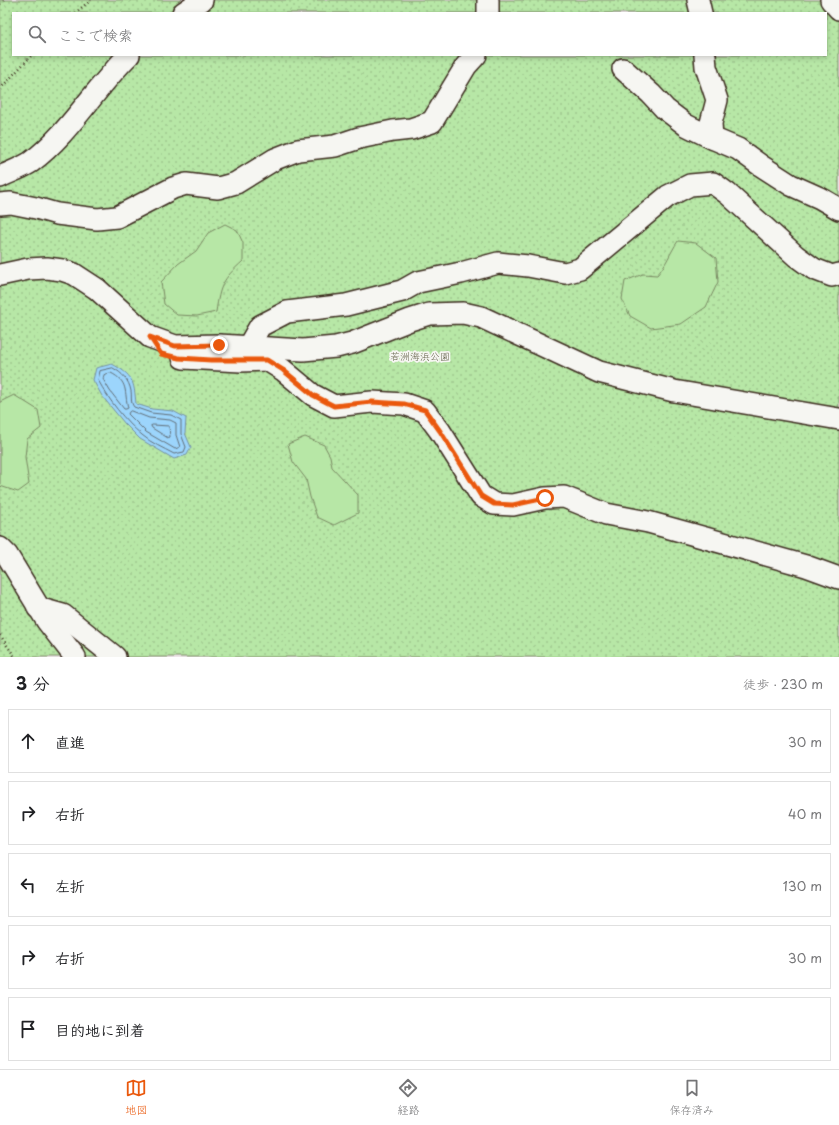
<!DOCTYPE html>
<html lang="ja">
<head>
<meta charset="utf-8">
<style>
  :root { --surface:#fff; --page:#f6f6f6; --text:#202124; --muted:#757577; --line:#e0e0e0; --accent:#ea580c }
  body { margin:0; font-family:"Playpen Sans","Klee One",sans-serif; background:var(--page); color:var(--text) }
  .stop { position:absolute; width:12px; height:12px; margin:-9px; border:3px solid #ea580c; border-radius:50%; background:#fff }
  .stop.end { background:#ea580c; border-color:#fff; box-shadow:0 1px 4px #0008 }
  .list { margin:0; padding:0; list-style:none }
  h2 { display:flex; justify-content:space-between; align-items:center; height:52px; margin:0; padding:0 16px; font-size:17px }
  h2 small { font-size:13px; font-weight:400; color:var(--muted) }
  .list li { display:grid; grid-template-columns:26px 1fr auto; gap:12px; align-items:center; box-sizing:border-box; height:64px; margin:0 8px 8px; padding:0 8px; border:1px solid var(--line); border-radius:0px }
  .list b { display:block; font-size:15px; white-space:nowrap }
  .list em { font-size:13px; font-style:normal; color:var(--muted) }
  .icon { flex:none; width:22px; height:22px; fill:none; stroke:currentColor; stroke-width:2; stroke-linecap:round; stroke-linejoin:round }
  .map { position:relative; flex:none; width:839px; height:657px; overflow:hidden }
  .search { position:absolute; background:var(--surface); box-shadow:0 2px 6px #0003; left:12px; right:12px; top:12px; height:44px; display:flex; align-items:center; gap:10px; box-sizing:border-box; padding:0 14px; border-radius:0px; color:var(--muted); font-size:15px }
  .sheet { height:412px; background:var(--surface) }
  nav { display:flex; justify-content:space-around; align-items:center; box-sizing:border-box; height:56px; border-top:1px solid var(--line); background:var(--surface); font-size:11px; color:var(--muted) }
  nav a { display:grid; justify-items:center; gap:2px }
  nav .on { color:var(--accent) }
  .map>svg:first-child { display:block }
</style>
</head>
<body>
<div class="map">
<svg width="839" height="657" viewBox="0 0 839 657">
  <defs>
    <pattern id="park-dots" width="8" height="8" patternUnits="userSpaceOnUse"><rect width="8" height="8" fill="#b7e7a6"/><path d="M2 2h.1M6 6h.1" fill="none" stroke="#9ec68e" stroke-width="1.8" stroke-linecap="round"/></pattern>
  </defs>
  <rect width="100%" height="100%" fill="#efe6ea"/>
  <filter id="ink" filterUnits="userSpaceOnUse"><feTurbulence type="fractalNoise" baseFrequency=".025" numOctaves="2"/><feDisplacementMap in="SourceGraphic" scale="8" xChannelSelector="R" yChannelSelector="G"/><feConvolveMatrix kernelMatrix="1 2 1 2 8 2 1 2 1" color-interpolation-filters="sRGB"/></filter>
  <g filter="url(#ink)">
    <!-- park -->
    <path fill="url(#park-dots)" stroke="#798862" fill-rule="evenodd" d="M0 0H839V657H0ZM13 13H826V55H13Z"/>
    <!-- pitch -->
    <g fill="#b7e7a6" stroke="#798862">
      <path d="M225 224 237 230 243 243V261C222 280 220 285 216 312L197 316 177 315 164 304 161 282 178 264 196 251 208 233Z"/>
      <path d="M678 241 696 243 716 258 718 282 706 307 681 324 651 328 630 316 622 299 625 281 643 274 657 275C666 265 670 253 678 241Z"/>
      <path d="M14 395 38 410 41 428 27 439 25 457 29 484 18 492 0 486V402Z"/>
      <path d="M305 437 324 445 330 456 332 467 358 495V513L334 525 317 517 310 497 306 479 293 462 288 444Z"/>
    </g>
    <!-- water -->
    <path fill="#9cd5fc" stroke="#7591a3" d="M112 364C133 375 134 381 136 404L152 409 173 411 186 418 185 433 191 447 187 455 174 459 140 439 125 424 102 396 93 380 96 368Z"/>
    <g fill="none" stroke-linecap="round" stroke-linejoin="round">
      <!-- shore -->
      <g stroke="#626e77" stroke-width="1">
        <path d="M113 368C122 373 129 380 131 391 132 396 130 402 134 407L151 413 171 415 181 420V434L186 447 184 452 174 454C163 448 151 443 142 435 124 420 109 400 98 380L100 371Z"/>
        <path d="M111 373C129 382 124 392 128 408L126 409H124L110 391 103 379 104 375Z"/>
        <path d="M131 411 149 418 170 420 176 423V435L180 447 175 449 146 432 128 414 129 412Z"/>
        <path d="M153 425 169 426 170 437 168 438 152 428 151 426Z"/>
      </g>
      <!-- minor casing -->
      <g stroke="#3b2a1e" stroke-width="24">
        <g id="minor">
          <path d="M698 0 701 13"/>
          <path d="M831 0 839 9"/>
          <path d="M183 13 202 0"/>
          <path d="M488 13V0"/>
          <path d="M705 55 706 67 717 100 711 123 712 138 738 149 760 165 791 185 820 198 839 209"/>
          <path d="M623 69 651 94 665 109 686 125 712 138"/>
          <path d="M0 177C10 172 22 168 31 162 69 134 95 88 129 55"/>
          <path d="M0 204 11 203 36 208 57 214 97 219 117 217 173 188 186 184 218 188 236 183 275 159 298 150 335 146 359 138 393 131 411 129 432 122 466 66 476 55"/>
          <path d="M0 275 28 269 47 268 62 270 74 274 97 289 150 337 175 346 219 345 303 350 336 347 352 343 410 320 429 314 463 313 481 317 599 372 674 391 839 419"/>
          <path d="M248 347 260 326 287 312 346 305 402 291 418 282 461 273 498 263 528 266 565 273 580 269 668 196 690 185 713 183 728 194 796 256 814 269 832 276 839 274"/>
          <path d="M183 358 241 361 267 360 283 370 313 395 334 406 372 402 404 404 425 411 440 431 481 496 494 504 513 505 545 498 564 497 606 514 648 522 806 566 839 578"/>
          <path d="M0 548 7 555 47 621 75 657"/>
          <path d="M38 608 63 615 115 657"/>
        </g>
      </g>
      <!-- path -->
      <g stroke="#3b2a1e" stroke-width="2.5" stroke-dasharray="1 3" stroke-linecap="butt">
        <path d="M0 4 5 0"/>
        <path d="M75 13 91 0"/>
        <path d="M0 89 32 55"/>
        <path d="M0 635 15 657"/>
      </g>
      <!-- minor -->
      <use href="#minor" stroke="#f6f6f2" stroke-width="21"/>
    </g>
  </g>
  <g fill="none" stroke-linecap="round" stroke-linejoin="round" filter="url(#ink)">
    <!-- route -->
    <path stroke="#ea580c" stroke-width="5" d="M219 345 175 346 150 337 161 354 179 358 211 360H267L283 370 313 395 334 406 372 402 404 404 425 410 440 431 481 496 494 504 513 505 545 498"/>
  </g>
  <g text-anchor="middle" stroke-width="3.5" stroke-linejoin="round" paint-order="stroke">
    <!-- park labels -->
    <g font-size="10" fill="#5a5940" stroke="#f6f6f2">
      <text x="420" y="360">若洲海浜公園</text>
    </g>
  </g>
</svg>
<div class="stop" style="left:545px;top:498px"></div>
<div class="stop end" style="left:219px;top:345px"></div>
<div class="search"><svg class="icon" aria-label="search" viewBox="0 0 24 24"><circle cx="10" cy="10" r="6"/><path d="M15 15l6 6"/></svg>ここで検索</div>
</div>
<section class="sheet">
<h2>3 分<small>徒歩 · 230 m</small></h2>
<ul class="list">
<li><svg class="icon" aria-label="ahead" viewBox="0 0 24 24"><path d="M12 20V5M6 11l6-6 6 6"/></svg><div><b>直進</b></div><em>30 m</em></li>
<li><svg class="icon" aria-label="right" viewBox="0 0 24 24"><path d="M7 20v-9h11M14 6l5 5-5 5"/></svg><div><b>右折</b></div><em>40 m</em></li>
<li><svg class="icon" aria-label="left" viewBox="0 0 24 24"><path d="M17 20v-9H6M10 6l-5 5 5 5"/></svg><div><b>左折</b></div><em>130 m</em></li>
<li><svg class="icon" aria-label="right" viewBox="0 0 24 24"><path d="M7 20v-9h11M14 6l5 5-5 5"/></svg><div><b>右折</b></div><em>30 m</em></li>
<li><svg class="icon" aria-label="arrive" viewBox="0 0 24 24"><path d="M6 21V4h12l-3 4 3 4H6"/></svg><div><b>目的地に到着</b></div></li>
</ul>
</section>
<nav>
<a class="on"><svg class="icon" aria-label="map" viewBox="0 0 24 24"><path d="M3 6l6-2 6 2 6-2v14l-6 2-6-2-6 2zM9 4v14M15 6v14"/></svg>地図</a>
<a><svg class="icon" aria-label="directions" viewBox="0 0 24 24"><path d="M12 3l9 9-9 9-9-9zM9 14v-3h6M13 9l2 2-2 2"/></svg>経路</a>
<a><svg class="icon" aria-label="saved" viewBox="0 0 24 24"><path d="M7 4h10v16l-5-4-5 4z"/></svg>保存済み</a>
</nav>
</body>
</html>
